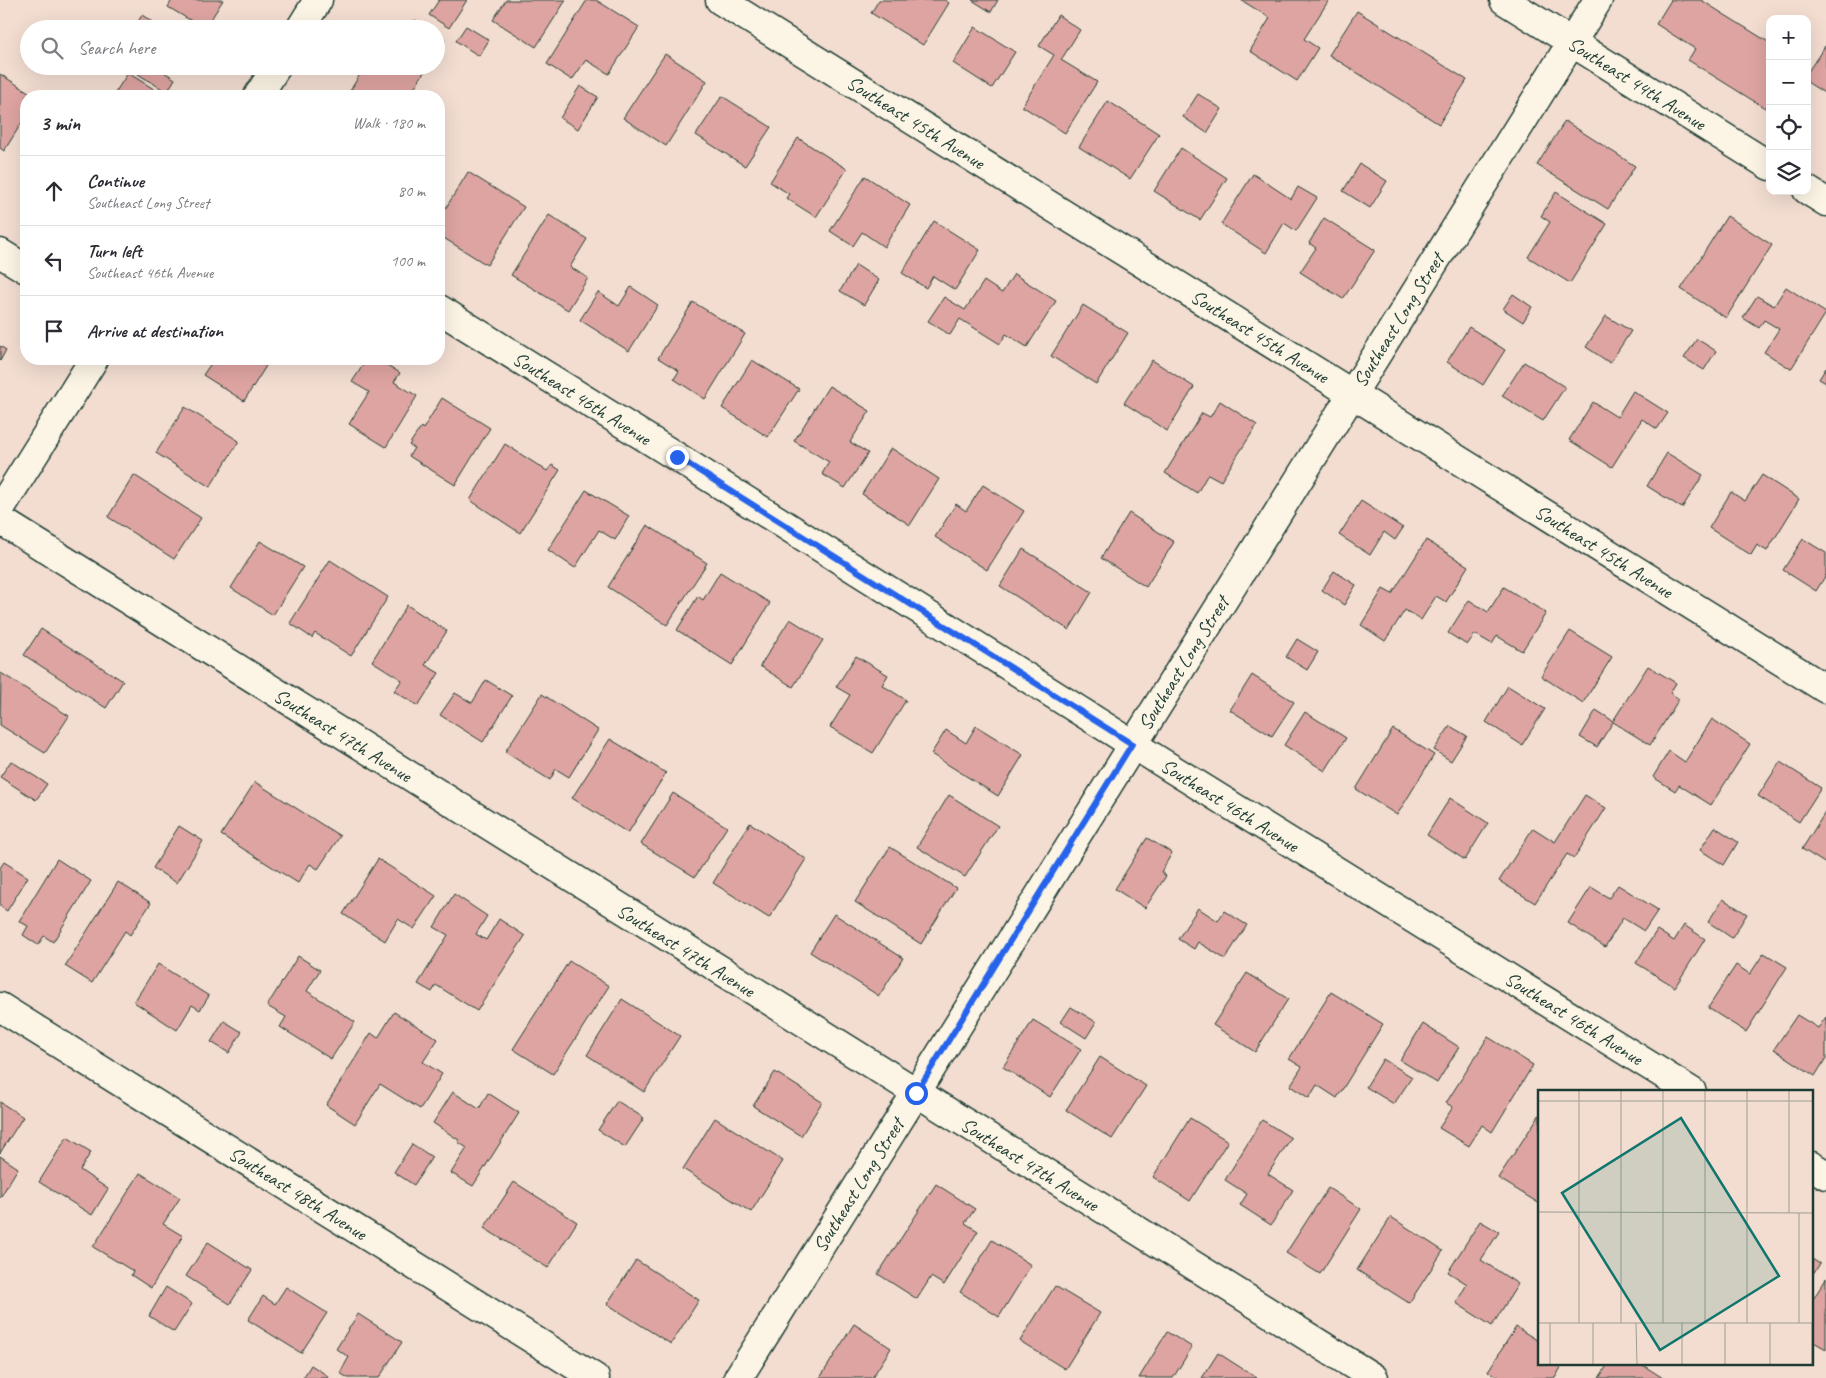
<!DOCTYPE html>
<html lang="en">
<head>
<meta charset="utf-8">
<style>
  :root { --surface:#fff; --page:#f7f7f7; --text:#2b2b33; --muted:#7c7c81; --line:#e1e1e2 }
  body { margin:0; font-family:Caveat,sans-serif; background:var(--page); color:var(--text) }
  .controls { position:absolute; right:15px; top:15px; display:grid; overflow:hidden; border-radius:10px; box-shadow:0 5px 20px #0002 }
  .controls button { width:45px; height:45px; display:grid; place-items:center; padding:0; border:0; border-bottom:1px solid var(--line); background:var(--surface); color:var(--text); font:25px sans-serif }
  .stop { position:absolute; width:15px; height:15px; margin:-11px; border:4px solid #2563eb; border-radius:50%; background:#fff }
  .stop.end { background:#2563eb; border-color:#fff; box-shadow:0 1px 5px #0008 }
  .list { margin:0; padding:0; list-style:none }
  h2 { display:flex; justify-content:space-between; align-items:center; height:65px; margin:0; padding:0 20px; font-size:21px }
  h2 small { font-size:16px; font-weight:400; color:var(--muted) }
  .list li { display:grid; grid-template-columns:32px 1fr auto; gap:15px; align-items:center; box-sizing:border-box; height:70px; padding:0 20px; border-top:1px solid var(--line) }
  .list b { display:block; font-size:19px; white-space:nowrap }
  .list p { margin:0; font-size:16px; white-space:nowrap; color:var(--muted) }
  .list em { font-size:16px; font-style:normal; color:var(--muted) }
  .icon { flex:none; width:28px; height:28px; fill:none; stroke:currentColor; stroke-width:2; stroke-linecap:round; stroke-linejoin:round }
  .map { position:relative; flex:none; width:1826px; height:1378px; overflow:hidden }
  .search { position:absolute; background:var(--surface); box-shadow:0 5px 20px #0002; left:20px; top:20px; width:425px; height:55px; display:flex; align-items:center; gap:12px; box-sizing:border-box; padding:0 18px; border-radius:28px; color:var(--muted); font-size:19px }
  .panel { position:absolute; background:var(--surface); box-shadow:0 5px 20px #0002; left:20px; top:90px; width:425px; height:275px; border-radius:20px }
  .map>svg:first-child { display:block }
</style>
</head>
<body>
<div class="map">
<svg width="1826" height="1378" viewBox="0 0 1826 1378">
  <rect width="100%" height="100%" fill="#f3ddd1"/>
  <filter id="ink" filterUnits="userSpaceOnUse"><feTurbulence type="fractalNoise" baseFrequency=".02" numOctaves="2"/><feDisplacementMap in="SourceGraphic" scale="10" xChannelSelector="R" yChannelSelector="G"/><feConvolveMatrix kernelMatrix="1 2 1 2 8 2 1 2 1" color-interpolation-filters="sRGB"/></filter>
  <g filter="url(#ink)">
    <!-- building -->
    <g fill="#dea4a1" stroke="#1f3d34">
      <path d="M172 0H223L205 29 168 7Z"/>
      <path d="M439 0H467L449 28 429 15Z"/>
      <path d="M506 0H566L536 47 493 20Z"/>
      <path d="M587 0H596L639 27 609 74 586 60 572 80 547 64Z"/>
      <path d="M879 0H945L949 3 923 45 871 13Z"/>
      <path d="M972 0H998L991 12Z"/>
      <path d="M1241 0H1329L1304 39 1318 48 1297 81 1250 51 1270 18Z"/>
      <path d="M1671 0H1701L1770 43V102L1765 108 1688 60 1695 49 1656 24Z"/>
      <path d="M1357 11 1467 80 1439 124 1329 55Z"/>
      <path d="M142 15 163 29H134Z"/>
      <path d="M1058 15 1080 30 1061 60 1097 82 1065 133 1022 106 1054 55 1039 46Z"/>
      <path d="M415 20 428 29H409Z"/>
      <path d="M466 26 489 40 479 56 456 41Z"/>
      <path d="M975 27 1015 52 992 88 953 63Z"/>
      <path d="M436 34 445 40 436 54Z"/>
      <path d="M1825 46 1826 47V94L1807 82V73Z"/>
      <path d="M665 54 707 81 666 146 623 118Z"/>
      <path d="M142 66H163L161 70 175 79 167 92 138 74Z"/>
      <path d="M365 66H428L409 96H347Z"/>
      <path d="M128 73 165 96H113Z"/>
      <path d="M0 74 35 96H26V116L4 151 0 148Z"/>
      <path d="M580 86 598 97 578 129 560 118Z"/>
      <path d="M1198 94 1222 109 1207 133 1183 117Z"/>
      <path d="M722 96 771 127 745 166 696 135Z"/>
      <path d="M1108 101 1159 134 1130 179 1079 147Z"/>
      <path d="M1565 121 1635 166 1608 209 1537 165Z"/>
      <path d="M798 138 847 169 816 217 786 198 789 194 770 182Z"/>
      <path d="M1181 148 1227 178 1200 220 1154 191Z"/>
      <path d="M1360 164 1387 181 1370 208 1343 191Z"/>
      <path d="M468 172 524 207 487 265 439 235V219Z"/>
      <path d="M1253 174 1291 199 1298 187 1317 198 1296 231 1284 223 1266 253 1221 224Z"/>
      <path d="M865 176 910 205 884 247 862 232 853 246 830 231Z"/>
      <path d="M1556 192 1607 224 1570 283 1528 257 1550 222 1541 216Z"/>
      <path d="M549 215 587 239 570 267 588 278 568 310 511 275Z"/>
      <path d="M1727 216 1772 245 1726 318 1681 289Z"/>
      <path d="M1324 218 1375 250 1343 299 1300 272 1316 248 1309 243Z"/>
      <path d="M934 221 980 250 955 290 933 276 926 288 902 273Z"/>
      <path d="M856 265 879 280 864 305 840 291Z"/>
      <path d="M1014 274 1056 301 1027 347 1006 334 1000 344 960 319 950 335 928 321 944 297 965 310 984 281 1002 293Z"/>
      <path d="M631 287 658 305 629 351 580 320 598 292 619 306Z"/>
      <path d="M1786 287 1826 313 1791 369 1764 352 1779 329 1764 320 1759 328 1743 318 1757 296 1774 306Z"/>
      <path d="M1513 294 1532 307 1523 322 1503 309Z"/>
      <path d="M693 302 745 334 705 399 674 379 679 371 658 358Z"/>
      <path d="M1083 305 1128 333 1096 384 1051 356Z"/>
      <path d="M1606 316 1631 331 1610 363 1586 347Z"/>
      <path d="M1469 327 1505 350 1483 385 1447 362Z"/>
      <path d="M1697 339 1716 351 1704 370 1684 358Z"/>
      <path d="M0 346 6 350 0 361Z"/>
      <path d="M214 359H254L266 366 244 401 203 375Z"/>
      <path d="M367 359H378L400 373 394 382 417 396 386 447 349 424 369 392 352 382Z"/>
      <path d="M752 360 799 389 768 437 722 408Z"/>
      <path d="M1152 360 1194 387 1167 431 1124 403Z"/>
      <path d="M1524 362 1565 387 1543 421 1502 396Z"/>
      <path d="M1826 368V383L1819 379Z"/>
      <path d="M829 386 870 411 850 442 868 453 845 488 822 474 829 462 794 441Z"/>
      <path d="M1633 391 1668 413 1657 429 1642 419 1612 467 1569 440 1593 402 1617 417Z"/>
      <path d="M442 398 490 428 455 485 409 456 414 448 409 445 421 427 423 429Z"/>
      <path d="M1220 401 1257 425 1221 481 1208 474 1197 493 1165 473 1202 413 1210 417Z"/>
      <path d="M185 407 239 441 210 487 156 453Z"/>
      <path d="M505 444 547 471 552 465 560 470 520 533 470 500Z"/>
      <path d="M891 448 939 479 910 525 862 494Z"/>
      <path d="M1667 453 1703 475 1682 508 1647 486Z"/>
      <path d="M134 475 201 518 174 559 108 517Z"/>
      <path d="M1762 475 1799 499 1767 551 1757 545 1751 555 1709 528 1731 492 1745 501Z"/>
      <path d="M983 485 1024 511 987 570 935 537 956 504 966 511Z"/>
      <path d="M586 490 629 516 615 540 599 530 575 568 548 550Z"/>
      <path d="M1361 501 1403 528 1395 540 1384 532 1370 555 1339 535Z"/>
      <path d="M1129 513 1174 542 1146 587 1101 558Z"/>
      <path d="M647 525 707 563 667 625 608 587Z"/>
      <path d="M1803 539 1826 553V575L1816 591 1783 570Z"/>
      <path d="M1426 540 1468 566 1446 602 1436 596 1421 620 1405 610 1385 641 1361 625 1383 589 1392 594Z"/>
      <path d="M260 541 303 567 273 615 231 588Z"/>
      <path d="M1023 549 1092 592 1069 630 1000 586Z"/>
      <path d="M330 560 388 597 351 656 315 633 312 638 290 623Z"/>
      <path d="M1334 571 1356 585 1344 605 1322 590Z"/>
      <path d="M720 572 770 603 732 665 677 630 698 596 703 600Z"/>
      <path d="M1504 587 1546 613 1522 651 1497 636 1492 644 1475 634 1467 645 1448 633 1469 600 1488 612Z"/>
      <path d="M407 605 447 631 425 665 439 673 418 706 394 691 402 680 372 661Z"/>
      <path d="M790 619 823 640 793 687 760 666Z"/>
      <path d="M41 629 123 681 106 708 24 655Z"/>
      <path d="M1570 631 1612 657 1583 703 1541 676Z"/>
      <path d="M1297 639 1318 652 1307 670 1286 657Z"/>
      <path d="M856 656 888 675 882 685 906 700 873 753 830 727 850 695 836 687Z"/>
      <path d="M1648 666 1676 683 1670 693 1679 699 1650 745 1613 722 1597 747 1580 737 1596 710 1613 721Z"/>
      <path d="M1 673 69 716 45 753 0 725Z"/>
      <path d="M1252 675 1294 702 1272 736 1230 710Z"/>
      <path d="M486 680 512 696 483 742 440 715 455 693 472 703Z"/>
      <path d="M1508 686 1545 709 1522 745 1486 722Z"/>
      <path d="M542 694 598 730 569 777 556 769 550 780 505 752Z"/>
      <path d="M1305 712 1346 738 1325 771 1284 745Z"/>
      <path d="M1712 719 1750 744 1711 805 1679 785 1675 791 1653 777 1669 751 1685 762Z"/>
      <path d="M976 726 1023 755 998 796 931 754 946 730 966 743Z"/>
      <path d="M1450 726 1467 736 1451 761 1434 750Z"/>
      <path d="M1393 729 1434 755 1397 815 1356 789Z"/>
      <path d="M610 739 666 773 628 833 572 798Z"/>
      <path d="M11 761 47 784 36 800 0 777Z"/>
      <path d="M1780 762 1821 788 1799 822 1758 796Z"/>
      <path d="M255 782 340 836 318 869 310 864 298 883 221 835Z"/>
      <path d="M673 793 727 827 695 877 641 844Z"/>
      <path d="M949 795 998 826 965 877 917 847Z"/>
      <path d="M1585 795 1606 808 1574 858 1567 854 1535 903 1499 881 1533 828 1555 842Z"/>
      <path d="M1450 798 1488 823 1465 860 1427 835Z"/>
      <path d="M1826 811V864L1802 849Z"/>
      <path d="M750 823 806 859 769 918 713 883Z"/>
      <path d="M179 826 203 841 177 883 153 868Z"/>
      <path d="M1715 827 1738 842 1724 865 1700 850Z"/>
      <path d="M1147 838 1172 853 1161 872 1166 876 1145 908 1115 889Z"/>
      <path d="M890 847 956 888 921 944 855 902Z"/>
      <path d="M57 859 91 881 53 942 44 936 38 945 23 935 28 926 19 921Z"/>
      <path d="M378 859 436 896 414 929 398 919 385 941 343 914Z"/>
      <path d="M4 862 28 877 7 911 0 906V868Z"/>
      <path d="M118 882 151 903 130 935 125 931 92 983 65 966Z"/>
      <path d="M1618 885 1658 910 1644 931 1623 918 1605 947 1568 923 1591 887 1609 898Z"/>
      <path d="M454 894 487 916 476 934 486 940 499 919 525 936 477 1011 436 985 432 992 418 984 448 935 434 927Z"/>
      <path d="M1723 899 1747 914 1732 938 1708 922Z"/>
      <path d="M1198 908 1218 921 1224 911 1247 925 1225 959 1198 942 1194 949 1178 939Z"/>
      <path d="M834 914 903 958 879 996 810 952Z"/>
      <path d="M1684 925 1705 939 1675 987 1636 963 1657 930 1674 941Z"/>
      <path d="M1764 953 1787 967 1746 1032 1708 1008 1736 965 1750 974Z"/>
      <path d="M298 956 320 970 307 991 355 1022 331 1059 280 1027 286 1017 267 1006Z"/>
      <path d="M569 961 609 986 553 1074 513 1049Z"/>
      <path d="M158 964 209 996 200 1010 192 1005 177 1030 134 1002Z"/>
      <path d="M1247 973 1288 999 1255 1052 1213 1025Z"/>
      <path d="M1331 992 1383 1024 1337 1098 1317 1085 1309 1098 1290 1086 1302 1067 1289 1059Z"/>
      <path d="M622 999 680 1036 644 1092 587 1055Z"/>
      <path d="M1071 1007 1096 1022 1086 1038 1061 1022Z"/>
      <path d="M394 1012 438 1039 423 1062 442 1074 420 1109 380 1084 355 1124 326 1105 371 1033 378 1038Z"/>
      <path d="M1797 1015 1818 1028 1826 1017V1058L1815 1076 1774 1049Z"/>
      <path d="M1033 1020 1081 1049 1050 1097 1003 1067Z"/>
      <path d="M224 1021 242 1032 229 1053 211 1042Z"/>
      <path d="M1423 1024 1459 1047 1437 1083 1400 1060Z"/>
      <path d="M1488 1037 1533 1065 1492 1132 1482 1125 1469 1146 1439 1128 1453 1107 1446 1103Z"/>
      <path d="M1100 1057 1146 1086 1112 1139 1066 1110Z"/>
      <path d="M1383 1059 1412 1077 1394 1104 1366 1087Z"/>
      <path d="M775 1072 822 1102 801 1136 753 1106Z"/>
      <path d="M453 1092 479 1109 488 1093 519 1113 473 1186 451 1173 467 1148 458 1142 459 1140 433 1123Z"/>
      <path d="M617 1101 644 1118 625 1147 598 1130Z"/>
      <path d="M0 1102 23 1117 0 1153Z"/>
      <path d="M1540 1114V1204L1498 1178Z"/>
      <path d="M715 1118 783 1161 751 1212 683 1169Z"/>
      <path d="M1190 1118 1228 1141 1190 1201 1153 1177Z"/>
      <path d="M1262 1120 1291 1138 1268 1174 1293 1190 1271 1225 1240 1205 1247 1194 1225 1180Z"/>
      <path d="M67 1137 91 1152 80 1170 108 1189 92 1215 39 1182Z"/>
      <path d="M412 1144 432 1157 414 1185 394 1172Z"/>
      <path d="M0 1156 18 1168 0 1198Z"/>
      <path d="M140 1173 180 1198 163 1224 183 1236 151 1288 131 1275 133 1271 93 1247Z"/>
      <path d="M514 1182 577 1222 548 1268 484 1228Z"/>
      <path d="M936 1184 975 1209 965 1223 978 1231 944 1285 931 1277 917 1299 878 1274Z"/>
      <path d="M1328 1188 1361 1209 1320 1274 1286 1253Z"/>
      <path d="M1391 1217 1443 1251 1409 1303 1357 1270Z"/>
      <path d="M1480 1221 1499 1232 1481 1260 1518 1284 1492 1326 1456 1303 1467 1284 1448 1272Z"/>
      <path d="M992 1240 1031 1265 999 1317 960 1292Z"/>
      <path d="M208 1242 252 1270 230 1304 186 1276Z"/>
      <path d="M1812 1259 1820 1264 1812 1275Z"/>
      <path d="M636 1260 699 1300 671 1344 607 1304Z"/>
      <path d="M1826 1278V1349L1812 1341V1301Z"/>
      <path d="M1055 1286 1100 1313 1065 1369 1020 1341Z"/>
      <path d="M166 1287 192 1304 174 1332 149 1316Z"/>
      <path d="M286 1287 327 1313 301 1353 248 1320 263 1296 275 1304Z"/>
      <path d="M358 1314 402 1342 379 1378H348L340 1373 349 1357 336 1349Z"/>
      <path d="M854 1324 891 1348 872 1378H820Z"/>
      <path d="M1516 1327 1540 1342V1364H1563L1555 1378H1500L1488 1371Z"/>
      <path d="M1167 1332 1192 1347 1173 1378H1139Z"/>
      <path d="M1218 1353 1257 1378H1202Z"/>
      <path d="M1608 1364H1641L1663 1378H1599Z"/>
      <path d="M311 1365 328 1376 327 1378H303Z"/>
    </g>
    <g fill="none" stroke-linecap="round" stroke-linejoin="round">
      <!-- street casing -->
      <g stroke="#1f3d34" stroke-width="31">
        <g id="street">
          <path d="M720 0 1826 689"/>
          <path d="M1504 0 1770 166"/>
          <path d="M300 29 318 0"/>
          <path d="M258 96 277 66"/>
          <path d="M1807 190 1826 202"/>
          <path d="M0 253 26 269"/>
          <path d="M439 309 677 457 1161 762 1692 1092"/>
          <path d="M0 509 94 359"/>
          <path d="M0 520 1374 1378"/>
          <path d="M0 1007 595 1378"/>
          <path d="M1812 1166 1826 1175"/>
          <path d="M738 1378 1598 0"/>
        </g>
      </g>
      <!-- street -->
      <use href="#street" stroke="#fcf5e5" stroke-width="28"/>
    </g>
  </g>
  <g fill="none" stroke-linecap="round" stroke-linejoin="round" filter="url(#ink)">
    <!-- route -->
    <path stroke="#2563eb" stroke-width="6" d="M677 457 1132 744 916 1093"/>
  </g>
  <g text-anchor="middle" stroke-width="4" stroke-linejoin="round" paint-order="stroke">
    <!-- street labels -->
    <g font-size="20" fill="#1f3d34" stroke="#fcf5e5">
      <text transform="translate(1637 83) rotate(32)" y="7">Southeast 44th Avenue</text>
      <text transform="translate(916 122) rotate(32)" y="7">Southeast 45th Avenue</text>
      <text transform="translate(1398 320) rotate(-58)" y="7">Southeast Long Street</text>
      <text transform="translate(1260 336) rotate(32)" y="7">Southeast 45th Avenue</text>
      <text transform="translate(582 398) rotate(32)" y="7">Southeast 46th Avenue</text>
      <text transform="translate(1604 551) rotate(32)" y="7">Southeast 45th Avenue</text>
      <text transform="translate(1183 663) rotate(-58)" y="7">Southeast Long Street</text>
      <text transform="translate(343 735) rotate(32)" y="7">Southeast 47th Avenue</text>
      <text transform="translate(1230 805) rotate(32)" y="7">Southeast 46th Avenue</text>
      <text transform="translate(686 950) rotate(32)" y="7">Southeast 47th Avenue</text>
      <text transform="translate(1574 1018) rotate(32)" y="7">Southeast 46th Avenue</text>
      <text transform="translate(1030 1164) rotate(32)" y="7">Southeast 47th Avenue</text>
      <text transform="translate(858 1185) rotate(-58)" y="7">Southeast Long Street</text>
      <text transform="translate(298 1193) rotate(32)" y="7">Southeast 48th Avenue</text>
    </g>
  </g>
  <!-- overview -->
  <g transform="translate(1538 1090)">
    <rect width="275" height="275" fill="#f3ddd1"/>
    <path fill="none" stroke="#9e9d92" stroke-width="1" d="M41 0V233M83 0V233M125 0V233M167 0V233M209 0V233M251 0V123M0 11H275M0 122 275 123M261 123V233M0 233H275M98 233 99 275M144 233V275M187 233V275M232 233V275M274 233V275M12 275V233M55 275V233"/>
    <path fill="#0f766e" fill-opacity="0.15" stroke="#0f766e" stroke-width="2.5" d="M143 28 241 186 122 260 24 103Z"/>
    <rect width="275" height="275" fill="none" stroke="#1f3d34" stroke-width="2.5"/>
  </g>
</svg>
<div class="controls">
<button>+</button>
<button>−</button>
<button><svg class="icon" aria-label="locate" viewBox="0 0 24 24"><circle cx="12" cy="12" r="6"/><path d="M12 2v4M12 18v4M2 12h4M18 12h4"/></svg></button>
<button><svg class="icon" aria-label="layers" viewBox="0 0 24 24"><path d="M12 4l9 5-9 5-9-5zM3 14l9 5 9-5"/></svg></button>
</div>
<div class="stop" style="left:916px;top:1093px"></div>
<div class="stop end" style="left:677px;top:457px"></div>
<div class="search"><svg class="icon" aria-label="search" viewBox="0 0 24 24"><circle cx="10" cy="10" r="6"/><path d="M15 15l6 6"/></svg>Search here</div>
<section class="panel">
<h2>3 min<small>Walk · 180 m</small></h2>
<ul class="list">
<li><svg class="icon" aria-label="ahead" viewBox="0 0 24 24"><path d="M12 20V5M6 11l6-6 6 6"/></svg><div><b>Continue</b><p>Southeast Long Street</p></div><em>80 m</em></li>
<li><svg class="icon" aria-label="left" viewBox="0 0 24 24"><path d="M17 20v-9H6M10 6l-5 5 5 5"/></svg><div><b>Turn left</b><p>Southeast 46th Avenue</p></div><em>100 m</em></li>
<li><svg class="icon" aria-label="arrive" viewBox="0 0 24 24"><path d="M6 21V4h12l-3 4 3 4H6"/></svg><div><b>Arrive at destination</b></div></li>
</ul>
</section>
</div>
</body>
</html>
